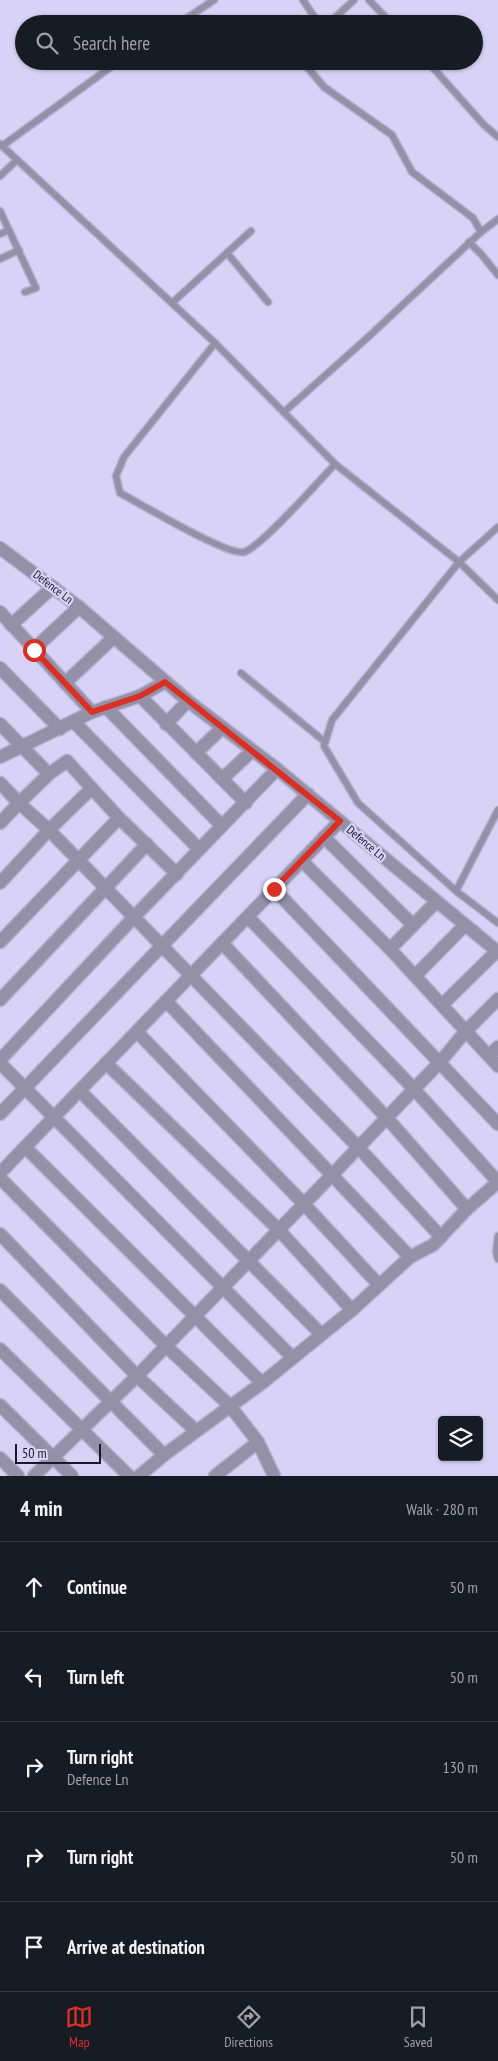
<!DOCTYPE html>
<html lang="en">
<head>
<meta charset="utf-8">
<style>
  :root { --surface:#171b24; --page:#20242c; --text:#f1f3f6; --muted:#9ea1a6; --line:#363941; --accent:#d93025 }
  body { margin:0; font-family:"PT Sans Narrow",sans-serif; background:var(--page); color:var(--text) }
  .controls { position:absolute; right:15px; bottom:15px; display:grid; overflow:hidden; border-radius:5px; box-shadow:0 1px 4px #0004 }
  .controls button { width:45px; height:45px; display:grid; place-items:center; padding:0; border:0; border-bottom:1px solid var(--line); background:var(--surface); color:var(--text); font:25px sans-serif }
  .scale { position:absolute; left:15px; bottom:12px; width:86px; box-sizing:border-box; padding-left:5px; border:2px solid #1c182c; border-top:0; font-size:14px; line-height:18px; white-space:nowrap; color:#1c182c; -webkit-text-stroke:4px #d8d3f6; paint-order:stroke }
  .stop { position:absolute; width:15px; height:15px; margin:-11px; border:4px solid #d93025; border-radius:50%; background:#fff }
  .stop.end { background:#d93025; border-color:#fff; box-shadow:0 1px 5px #0008 }
  .list { margin:0; padding:0; list-style:none }
  h2 { display:flex; justify-content:space-between; align-items:center; height:65px; margin:0; padding:0 20px; font-size:21px }
  h2 small { font-size:16px; font-weight:400; color:var(--muted) }
  .list li { display:grid; grid-template-columns:32px 1fr auto; gap:15px; align-items:center; box-sizing:border-box; height:90px; padding:0 20px; border-top:1px solid var(--line) }
  .list b { display:block; font-size:19px; white-space:nowrap }
  .list p { margin:0; font-size:16px; white-space:nowrap; color:var(--muted) }
  .list em { font-size:16px; font-style:normal; color:var(--muted) }
  .icon { flex:none; width:28px; height:28px; fill:none; stroke:currentColor; stroke-width:2; stroke-linecap:round; stroke-linejoin:round }
  .map { position:relative; flex:none; width:498px; height:1476px; overflow:hidden }
  .search { position:absolute; background:var(--surface); box-shadow:0 1px 4px #0004; left:15px; right:15px; top:15px; height:55px; display:flex; align-items:center; gap:12px; box-sizing:border-box; padding:0 18px; border-radius:28px; color:var(--muted); font-size:19px }
  .sheet { height:515px; background:var(--surface) }
  nav { display:flex; justify-content:space-around; align-items:center; box-sizing:border-box; height:70px; border-top:1px solid var(--line); background:var(--surface); font-size:14px; color:var(--muted) }
  nav a { display:grid; justify-items:center; gap:2px }
  nav .on { color:var(--accent) }
  .map>svg:first-child { display:block }
</style>
</head>
<body>
<div class="map">
<svg width="498" height="1476" viewBox="0 0 498 1476">
  <rect width="100%" height="100%" fill="#d8d3f6"/>
  <g fill="none" stroke-linecap="round" stroke-linejoin="round">
    <!-- service casing -->
    <g stroke="#b6b1d2" stroke-width="9">
      <g id="service">
        <path d="M303 0 319 24"/>
        <path d="M369 0 392 24"/>
        <path d="M178 24 214 0"/>
        <path d="M328 24 354 0"/>
        <path d="M302 61 324 87 392 135 412 172 473 218 481 232"/>
        <path d="M427 61 484 125 498 137"/>
        <path d="M0 144 215 343 124 457 116 476 120 493C141 504 227 556 244 552 260 548 320 480 335 464"/>
        <path d="M2 146 119 61"/>
        <path d="M0 176 17 160"/>
        <path d="M0 211 36 288 25 292"/>
        <path d="M0 234 9 230"/>
        <path d="M469 242 481 254 498 275"/>
        <path d="M227 253 268 302"/>
        <path d="M0 259 19 250"/>
        <path d="M172 303 251 231"/>
        <path d="M215 343 335 464 459 562 498 600"/>
        <path d="M284 412 366 339 481 232 498 219"/>
        <path d="M498 527 459 562 332 720 324 746 358 803 456 891 498 923"/>
        <path d="M241 673 325 742"/>
        <path d="M456 891 498 810"/>
        <path d="M498 1236 496 1252 498 1259"/>
      </g>
    </g>
    <!-- minor casing -->
    <g stroke="#b6b1d2" stroke-width="15">
      <g id="minor">
        <path d="M0 548 79 607 188 701 277 769 498 952"/>
        <path d="M0 612 92 712"/>
        <path d="M11 625 53 587"/>
        <path d="M33 650 79 607"/>
        <path d="M0 668 60 729"/>
        <path d="M65 683 114 637"/>
        <path d="M140 696 246 803"/>
        <path d="M106 707 222 826"/>
        <path d="M74 722 199 849"/>
        <path d="M0 724 49 774"/>
        <path d="M166 724 188 701"/>
        <path d="M196 753 222 728"/>
        <path d="M0 757 92 712 140 696 165 682"/>
        <path d="M222 779 252 751"/>
        <path d="M0 783 19 803 49 774 67 761 119 818 177 874"/>
        <path d="M0 823 19 803 49 830 358 1147 441 1237"/>
        <path d="M324 837 413 925"/>
        <path d="M302 861 390 949 498 1066"/>
        <path d="M0 883 49 830 91 789"/>
        <path d="M274 889 498 1124"/>
        <path d="M248 917 414 1089 498 1182"/>
        <path d="M0 942 119 818"/>
        <path d="M222 943 386 1117 467 1209"/>
        <path d="M390 949 436 902"/>
        <path d="M415 976 465 925"/>
        <path d="M0 1000 147 844"/>
        <path d="M166 1001 410 1257"/>
        <path d="M442 1005 497 951"/>
        <path d="M137 1032 303 1203 379 1285"/>
        <path d="M489 1056 498 1047"/>
        <path d="M0 1060 135 916 277 769"/>
        <path d="M0 1063 292 1357"/>
        <path d="M106 1063 278 1229 352 1310"/>
        <path d="M80 1091 321 1334"/>
        <path d="M0 1114 308 794"/>
        <path d="M25 1147 262 1383"/>
        <path d="M0 1173 340 821"/>
        <path d="M0 1178 166 1346 230 1406 258 1442 274 1476"/>
        <path d="M0 1234 137 1376 196 1431"/>
        <path d="M0 1290 164 1455"/>
        <path d="M0 1349 129 1476"/>
        <path d="M0 1405 72 1476"/>
        <path d="M0 1458 18 1476"/>
        <path d="M34 1476 137 1376 332 1175 440 1062 466 1031 498 999"/>
        <path d="M139 1476 164 1455 262 1383 352 1310 410 1257 433 1245 467 1209 498 1182"/>
        <path d="M215 1476 258 1442"/>
      </g>
    </g>
    <!-- service -->
    <use href="#service" stroke="#9390a8" stroke-width="6"/>
    <!-- minor -->
    <use href="#minor" stroke="#9390a8" stroke-width="12"/>
  </g>
  <g fill="none" stroke-linecap="round" stroke-linejoin="round">
    <!-- route -->
    <path stroke="#d93025" stroke-width="6" d="M34 650 92 712 140 696 165 682 340 821 274 889"/>
  </g>
  <g text-anchor="middle" stroke-width="4.5" stroke-linejoin="round" paint-order="stroke">
    <!-- street labels -->
    <g font-size="12" fill="#1c182c" stroke="#d8d3f6">
      <text transform="translate(53 587) rotate(37)" y="4">Defence Ln</text>
      <text transform="translate(366 843) rotate(40)" y="4">Defence Ln</text>
    </g>
  </g>
</svg>
<div class="controls">
<button><svg class="icon" aria-label="layers" viewBox="0 0 24 24"><path d="M12 4l9 5-9 5-9-5zM3 14l9 5 9-5"/></svg></button>
</div>
<div class="scale">50 m</div>
<div class="stop" style="left:34px;top:650px"></div>
<div class="stop end" style="left:274px;top:889px"></div>
<div class="search"><svg class="icon" aria-label="search" viewBox="0 0 24 24"><circle cx="10" cy="10" r="6"/><path d="M15 15l6 6"/></svg>Search here</div>
</div>
<section class="sheet">
<h2>4 min<small>Walk · 280 m</small></h2>
<ul class="list">
<li><svg class="icon" aria-label="ahead" viewBox="0 0 24 24"><path d="M12 20V5M6 11l6-6 6 6"/></svg><div><b>Continue</b></div><em>50 m</em></li>
<li><svg class="icon" aria-label="left" viewBox="0 0 24 24"><path d="M17 20v-9H6M10 6l-5 5 5 5"/></svg><div><b>Turn left</b></div><em>50 m</em></li>
<li><svg class="icon" aria-label="right" viewBox="0 0 24 24"><path d="M7 20v-9h11M14 6l5 5-5 5"/></svg><div><b>Turn right</b><p>Defence Ln</p></div><em>130 m</em></li>
<li><svg class="icon" aria-label="right" viewBox="0 0 24 24"><path d="M7 20v-9h11M14 6l5 5-5 5"/></svg><div><b>Turn right</b></div><em>50 m</em></li>
<li><svg class="icon" aria-label="arrive" viewBox="0 0 24 24"><path d="M6 21V4h12l-3 4 3 4H6"/></svg><div><b>Arrive at destination</b></div></li>
</ul>
</section>
<nav>
<a class="on"><svg class="icon" aria-label="map" viewBox="0 0 24 24"><path d="M3 6l6-2 6 2 6-2v14l-6 2-6-2-6 2zM9 4v14M15 6v14"/></svg>Map</a>
<a><svg class="icon" aria-label="directions" viewBox="0 0 24 24"><path d="M12 3l9 9-9 9-9-9zM9 14v-3h6M13 9l2 2-2 2"/></svg>Directions</a>
<a><svg class="icon" aria-label="saved" viewBox="0 0 24 24"><path d="M7 4h10v16l-5-4-5 4z"/></svg>Saved</a>
</nav>
</body>
</html>
